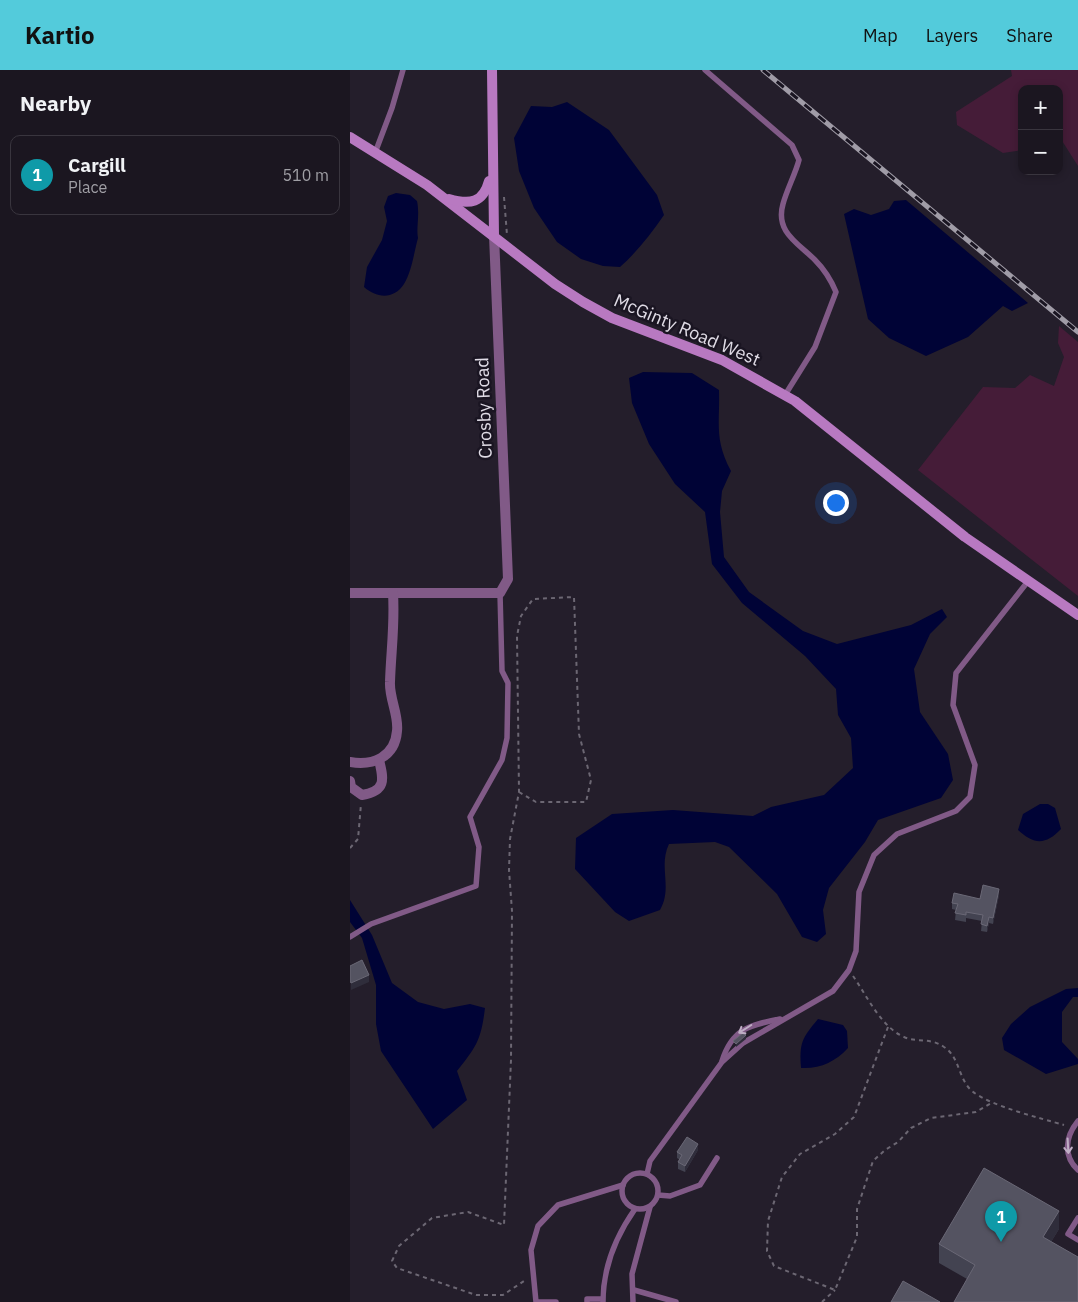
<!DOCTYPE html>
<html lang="en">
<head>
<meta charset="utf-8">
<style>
  :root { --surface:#1b1620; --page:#28232d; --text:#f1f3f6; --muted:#a09fa5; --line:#39353e; --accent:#53cbdb }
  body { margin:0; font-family:"IBM Plex Sans",sans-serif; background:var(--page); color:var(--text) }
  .controls { position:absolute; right:15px; top:15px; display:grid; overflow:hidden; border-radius:10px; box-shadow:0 2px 8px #0003 }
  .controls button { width:45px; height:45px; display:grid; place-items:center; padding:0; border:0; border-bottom:1px solid var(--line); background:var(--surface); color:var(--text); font:25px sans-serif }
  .you { position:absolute; left:485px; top:432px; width:18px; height:18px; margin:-12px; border:4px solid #fff; border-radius:50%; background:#1a73e8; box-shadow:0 0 0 8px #1a73e833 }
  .badge { display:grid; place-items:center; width:32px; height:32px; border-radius:50%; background:var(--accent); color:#fff; font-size:16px; font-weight:700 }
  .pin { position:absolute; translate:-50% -41px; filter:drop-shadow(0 1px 2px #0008) }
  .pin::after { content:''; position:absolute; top:26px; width:18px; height:15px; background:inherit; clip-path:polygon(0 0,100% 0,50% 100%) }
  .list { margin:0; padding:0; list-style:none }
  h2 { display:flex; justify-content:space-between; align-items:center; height:65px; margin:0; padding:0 20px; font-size:21px }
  h2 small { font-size:16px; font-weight:400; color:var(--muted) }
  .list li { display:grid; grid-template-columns:32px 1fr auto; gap:15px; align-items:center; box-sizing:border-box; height:80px; margin:0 10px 10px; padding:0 10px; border:1px solid var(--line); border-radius:10px }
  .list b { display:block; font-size:19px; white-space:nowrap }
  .list p { margin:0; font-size:16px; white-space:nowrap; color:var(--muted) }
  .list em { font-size:16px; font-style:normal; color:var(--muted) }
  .map { position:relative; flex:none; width:728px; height:1232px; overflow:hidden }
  header { display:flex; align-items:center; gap:30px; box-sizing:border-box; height:70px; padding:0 25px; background:var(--accent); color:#111 }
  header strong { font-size:24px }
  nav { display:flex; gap:28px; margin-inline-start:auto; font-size:18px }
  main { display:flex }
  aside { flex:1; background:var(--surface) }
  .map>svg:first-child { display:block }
</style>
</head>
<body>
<header>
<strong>Kartio</strong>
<nav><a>Map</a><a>Layers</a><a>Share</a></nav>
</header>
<main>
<aside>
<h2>Nearby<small></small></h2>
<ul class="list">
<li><span class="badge" style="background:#0f9aa8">1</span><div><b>Cargill</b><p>Place</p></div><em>510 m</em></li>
</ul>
</aside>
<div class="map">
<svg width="728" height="1232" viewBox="0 0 728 1232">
  <rect width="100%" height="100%" fill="#241e2b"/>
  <!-- green -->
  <g fill="#451c38">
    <path d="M661 0H728V96L709 66V19H672V80L653 83 607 55 606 42 662 6Z"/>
    <path d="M709 256 728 272V526L568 400 633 317 665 318 680 305 704 316 714 287 708 273Z"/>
  </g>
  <!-- water -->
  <g fill="#000336">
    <path d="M217 32 259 60 307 125 314 145C301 164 287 182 270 197L253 196 231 189 207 172 184 138 169 101 164 68 181 36 202 37Z"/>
    <path d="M46 123 60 125 67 131C70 145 66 158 68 168 64 182 62 201 54 214 44 230 26 228 14 217L17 197 32 170 37 151 34 137 38 126Z"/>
    <path d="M556 130 678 233 662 241 653 236 618 267 576 286 539 268 518 249 494 144 504 139 521 145 539 139 544 131Z"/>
    <path d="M293 302 342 303 369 320C370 354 364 369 381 401L372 421 370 442 374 487 399 522 453 561 487 574 561 555 592 539 597 547 580 564 564 599 570 642 598 684 603 710 591 728 528 750 515 772 479 818 473 840 476 864 467 872 452 867 427 824 379 777 365 772 319 774C308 797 323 817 310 840L279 851 265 842 225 799 226 768 262 744 323 740 403 746 421 737 474 725 503 698 501 668 488 645 486 619 455 586 392 533 362 494 355 442 325 414 299 374 282 333 279 308Z"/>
    <path d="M690 734H698L705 738 711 759C696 775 684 775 668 760L673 744Z"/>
    <path d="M0 830 22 865 42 913 68 932 94 939 120 934 135 938C131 970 127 976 107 1001L117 1030 83 1059 31 981 26 954V915L12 868 0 852Z"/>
    <path d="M728 918V927H723L712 942V972L728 989V994L696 1004 654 980 652 968 661 954 680 937 716 919Z"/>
    <path d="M468 949 493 955 497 961 498 978C485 992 470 999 451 998 449 973 452 968 468 949Z"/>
  </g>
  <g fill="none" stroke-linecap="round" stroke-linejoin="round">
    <!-- path -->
    <g stroke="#6c6773" stroke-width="2" stroke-dasharray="4 4" stroke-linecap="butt">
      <path d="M154 127 157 165"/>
      <path d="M169 722 186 732H236L241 710 229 664 224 527 183 529 171 546 167 566 169 722 160 769 159 800 162 841 161 990 154 1155 118 1142 82 1148 49 1176 42 1191 47 1198 126 1225H153L177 1209"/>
      <path d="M0 778 8 769 11 734"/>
      <path d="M503 906C517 926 531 957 554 967 567 973 580 967 594 977 610 987 608 1009 622 1021 640 1036 690 1048 714 1055"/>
      <path d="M538 957 504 1047 485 1064 450 1084 432 1107 418 1151 417 1181 424 1196 485 1220 507 1167V1139L523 1091 535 1080 548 1072 561 1058 581 1048 626 1042 643 1032"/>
      <path d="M472 1232 485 1220"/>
    </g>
    <!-- lane -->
    <g stroke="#815a87" stroke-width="5.5">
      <path d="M355 0 442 75 449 90C445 105 437 119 433 134 425 162 448 173 465 190 475 200 481 210 486 222L465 277 435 325"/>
      <path d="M25 83 42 38 53 0"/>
      <path d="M0 867 21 854 126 816 129 777 120 747 152 690 157 668 158 613 152 601 150 523"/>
      <path d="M372 991C382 959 399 955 430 949"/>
      <path d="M728 1051C715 1067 713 1086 728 1100"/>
      <circle cx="290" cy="1121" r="18"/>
      <path d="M297 1104 300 1091 372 992 393 973 483 921 499 900 506 881 509 822 524 785 547 764 606 741 620 727 625 695 603 635 606 603 679 510"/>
      <path d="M308 1125 320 1126 350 1115 367 1088"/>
      <path d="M728 1148 718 1164 728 1170"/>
      <path d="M284 1220 326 1232"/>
      <path d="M186 1232 181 1180 188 1156 208 1135 273 1115"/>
      <path d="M188 1232H206"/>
      <path d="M237 1232V1229H252"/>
      <path d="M253 1232C253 1198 266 1166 285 1139"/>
      <path d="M283 1232 282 1204 300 1137"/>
    </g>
    <!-- street -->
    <g stroke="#815a87" stroke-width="10">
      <path d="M0 523H150L158 509 144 165"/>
      <path d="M0 692C23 696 45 687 47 661 49 645 39 628 40 612 41 581 45 554 43 523"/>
      <path d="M0 711 1 717 12 725C36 721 34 710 29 690"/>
    </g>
    <!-- secondary -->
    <g stroke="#b879c1" stroke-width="10">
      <path d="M142 0 144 165"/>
      <path d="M0 67 77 115 205 214 233 232 262 248 372 290 445 331 615 467 728 545"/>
      <path d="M99 129C120 135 133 133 139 111"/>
    </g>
    <!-- rail casing -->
    <g stroke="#a09ca7" stroke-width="5">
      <path id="rail" d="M413 0 728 262"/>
    </g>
    <!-- rail -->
    <use href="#rail" stroke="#1a1522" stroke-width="3" stroke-dasharray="9" stroke-linecap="butt"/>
  </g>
  <!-- wall -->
  <g fill="#434351">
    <path d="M649 825 643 854 639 853 637 862 631 861 632 851 616 848V852L605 850 606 840 602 839V833Z"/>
    <path d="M348 1080 335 1102 328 1099V1092L330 1090 327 1088V1082Z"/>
    <path d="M709 1159 701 1172 617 1209 589 1193V1174Z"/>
  </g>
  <!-- shaded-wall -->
  <g fill="#2f2d3b">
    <path d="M649 819V825L643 854V848Z"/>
    <path d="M639 847V853L637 862V856Z"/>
    <path d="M19 905V912L1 920V913Z"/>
    <path d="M396 965V969L386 977V974Z"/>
    <path d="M348 1074V1080L335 1102V1096Z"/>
    <path d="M709 1141V1159L693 1185V1167Z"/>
  </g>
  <!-- building -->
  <g fill="#545361" stroke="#6a6876">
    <path d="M633 815 649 819 643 848 639 847 637 856 631 854 633 845 616 842V845L605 843 608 834 602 833 604 823 630 829Z"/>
    <path d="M12 890 19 905 1 913 0 911V896Z"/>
    <path d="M393 963 396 965 386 974 383 971Z"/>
    <path d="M337 1067 348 1074 335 1096 328 1092 332 1085 327 1082Z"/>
    <path d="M634 1098 709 1141 693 1167 728 1187V1232H604L625 1195 589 1174Z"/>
    <path d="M553 1211 590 1232H541Z"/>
  </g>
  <!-- one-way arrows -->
  <defs><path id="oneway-shaft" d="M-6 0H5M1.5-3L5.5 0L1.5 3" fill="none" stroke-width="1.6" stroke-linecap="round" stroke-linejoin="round" transform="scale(1.25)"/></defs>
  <g stroke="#bfaec5">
    <use href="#oneway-shaft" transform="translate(395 959) rotate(148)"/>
    <use href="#oneway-shaft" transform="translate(718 1076) rotate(87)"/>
  </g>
  <g text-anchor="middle" stroke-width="5" stroke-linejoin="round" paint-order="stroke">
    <!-- street labels -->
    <g font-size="18" fill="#e0dce6" stroke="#1a1522">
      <text transform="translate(337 260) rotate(23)" y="6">McGinty Road West</text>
      <text transform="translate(134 338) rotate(-92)" y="6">Crosby Road</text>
    </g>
  </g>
</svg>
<div class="controls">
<button>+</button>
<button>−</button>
</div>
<div class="you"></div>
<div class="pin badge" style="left:651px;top:1172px;background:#0f9aa8">1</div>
</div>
</main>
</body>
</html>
